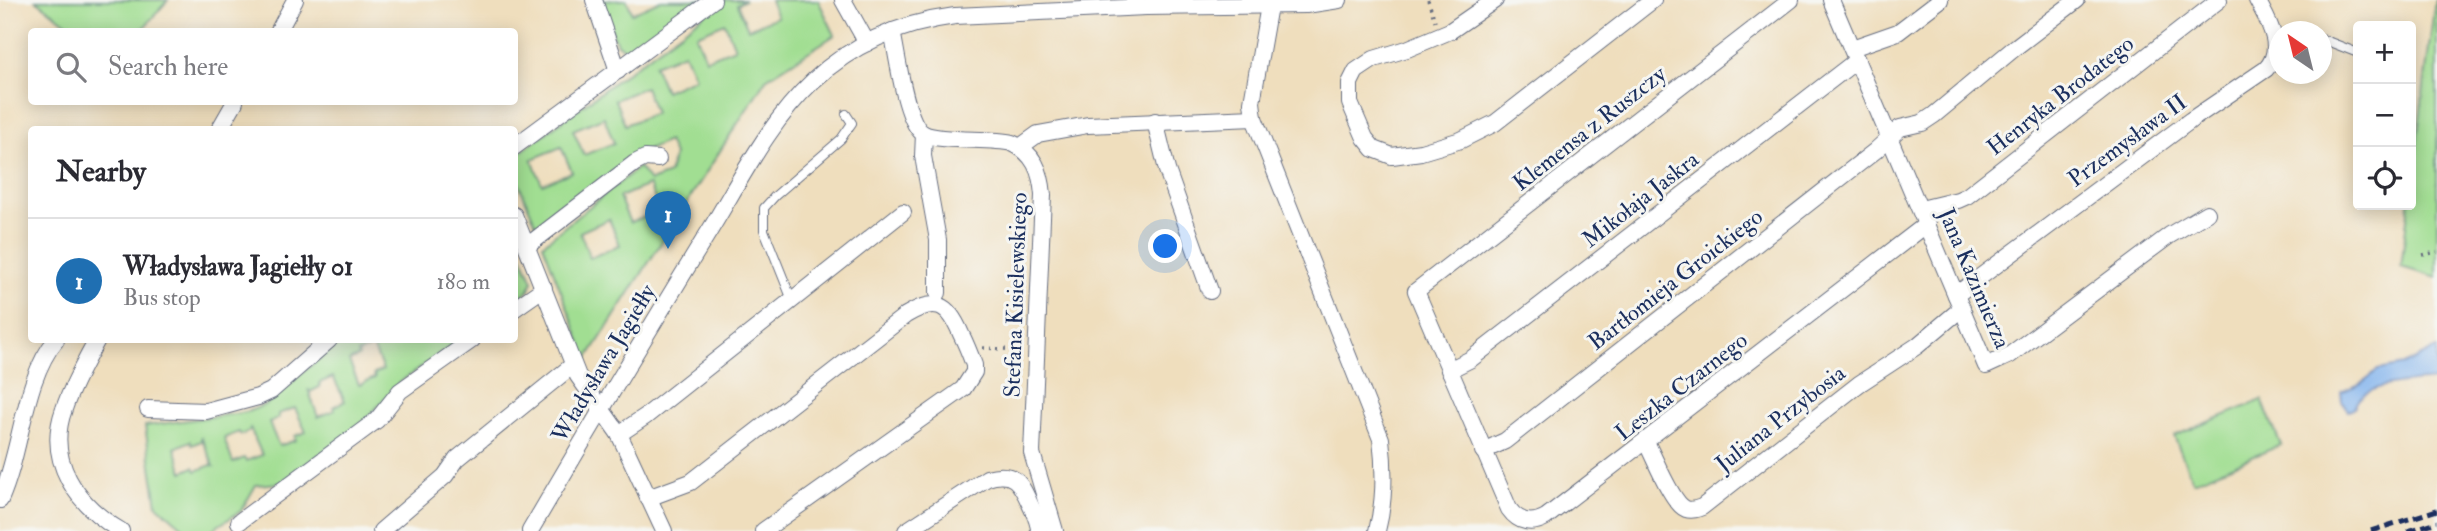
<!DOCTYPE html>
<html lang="en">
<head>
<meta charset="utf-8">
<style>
  :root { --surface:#fff; --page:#f2f2f3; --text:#2b2b33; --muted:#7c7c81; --line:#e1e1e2; --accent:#1f6fb2 }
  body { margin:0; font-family:"IM FELL Double Pica",serif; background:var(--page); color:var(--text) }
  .controls { position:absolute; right:21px; top:21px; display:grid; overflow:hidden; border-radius:7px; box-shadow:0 4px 18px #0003 }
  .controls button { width:63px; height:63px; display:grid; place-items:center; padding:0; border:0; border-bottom:2px solid var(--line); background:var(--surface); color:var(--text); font:35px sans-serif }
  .compass { position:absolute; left:2269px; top:21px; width:63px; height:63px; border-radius:50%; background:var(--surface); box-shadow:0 4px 18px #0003; rotate:325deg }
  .you { position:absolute; left:1166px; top:247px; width:24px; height:24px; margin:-18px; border:5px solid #fff; border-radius:50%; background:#1a73e8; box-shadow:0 0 0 10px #1a73e833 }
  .badge { display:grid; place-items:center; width:46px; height:46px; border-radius:50%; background:var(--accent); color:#fff; font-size:23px; font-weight:700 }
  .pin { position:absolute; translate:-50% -58px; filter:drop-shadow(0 2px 4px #0008) }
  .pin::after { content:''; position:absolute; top:37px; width:24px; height:21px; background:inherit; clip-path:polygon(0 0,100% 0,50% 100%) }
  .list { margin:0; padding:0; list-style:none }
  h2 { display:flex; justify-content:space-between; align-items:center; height:91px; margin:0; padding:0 28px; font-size:30px }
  h2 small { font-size:23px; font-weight:400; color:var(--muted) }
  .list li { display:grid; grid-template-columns:46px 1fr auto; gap:21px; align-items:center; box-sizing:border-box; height:126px; padding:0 28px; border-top:2px solid var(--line) }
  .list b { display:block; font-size:26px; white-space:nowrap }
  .list p { margin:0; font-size:23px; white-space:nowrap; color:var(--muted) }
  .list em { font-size:23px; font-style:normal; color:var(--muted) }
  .icon { flex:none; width:38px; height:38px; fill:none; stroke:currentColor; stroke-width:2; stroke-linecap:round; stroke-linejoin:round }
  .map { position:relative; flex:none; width:2437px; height:531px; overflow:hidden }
  .search { position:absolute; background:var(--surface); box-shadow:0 4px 18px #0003; left:28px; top:28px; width:490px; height:77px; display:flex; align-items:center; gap:18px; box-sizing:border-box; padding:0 24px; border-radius:7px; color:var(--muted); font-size:26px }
  .panel { position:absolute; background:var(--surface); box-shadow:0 4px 18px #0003; left:28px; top:126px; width:490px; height:217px; border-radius:7px }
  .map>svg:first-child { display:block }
</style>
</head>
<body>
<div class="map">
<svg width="2437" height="531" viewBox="0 0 2437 531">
  <rect width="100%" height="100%" fill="#f6f6f2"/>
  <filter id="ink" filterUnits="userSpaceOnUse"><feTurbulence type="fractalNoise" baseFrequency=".0143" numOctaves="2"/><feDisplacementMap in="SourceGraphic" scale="14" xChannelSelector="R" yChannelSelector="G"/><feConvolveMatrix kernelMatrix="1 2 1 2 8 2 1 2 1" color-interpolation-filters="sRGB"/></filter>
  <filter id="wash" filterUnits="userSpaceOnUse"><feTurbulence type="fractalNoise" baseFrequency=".00686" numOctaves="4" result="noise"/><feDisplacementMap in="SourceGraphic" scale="28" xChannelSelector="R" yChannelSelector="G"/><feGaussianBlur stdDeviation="1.57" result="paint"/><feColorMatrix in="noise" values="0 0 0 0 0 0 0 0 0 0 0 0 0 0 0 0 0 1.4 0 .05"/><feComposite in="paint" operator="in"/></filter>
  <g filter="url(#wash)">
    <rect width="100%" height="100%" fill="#efdebd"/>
    <!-- green -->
    <g fill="#a1de92" stroke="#5e8678" stroke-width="2" fill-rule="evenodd">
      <path d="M36 0H168L141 31H77Z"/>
      <path d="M600 0H627L632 13 661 0H701L638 48 630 52 617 44Z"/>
      <path d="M724 0H745L737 4 748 29 777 17 770 0H818L835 35 766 79 587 359 543 244 639 167 650 181 669 174 674 155 668 141 634 156 545 225 537 227 515 175V156ZM725 23 735 48 706 59 696 35ZM684 53 695 78 665 91 654 65ZM645 87 655 113 625 125 615 100ZM604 117 614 143 584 155 573 130ZM561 147 572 172 542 184 532 159ZM649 185 660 210 630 223 619 197ZM609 219 620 245 590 258 580 232Z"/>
      <path d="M2435 0H2437V278L2401 267Z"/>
      <path d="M514 238 533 281 528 291 515 301 516 270Z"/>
      <path d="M340 340H400L401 341 406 340H460L400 382 362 424 281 483 256 485 241 511 210 531H187L157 505 145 426 247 412 267 404ZM373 347 383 370 374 374 375 378 359 385 349 361 359 356 358 353ZM333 377 345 401 333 407 335 410 318 417 308 389 310 392 320 387 319 383ZM295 408 306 432 295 436 296 440 279 446 269 423 279 418 278 414ZM250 428 262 455 246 461 244 458 233 463 224 438 239 432 241 435 250 431ZM201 437 214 466 211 465 196 471 194 467 183 472 175 448 190 441 192 445 201 441Z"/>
      <path d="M2262 400 2281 445 2193 482 2174 436Z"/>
    </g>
    <!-- water -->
    <path fill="#82b3ed" stroke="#4e71a6" stroke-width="2" d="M2435 349H2437V380C2414 383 2362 381 2354 408L2348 410 2342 402 2341 392 2360 384 2378 370 2404 365Z"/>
  </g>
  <g filter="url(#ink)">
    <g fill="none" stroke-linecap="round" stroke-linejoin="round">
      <!-- lane casing -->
      <g stroke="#656c7f" stroke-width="10">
        <g id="lane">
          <path d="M2322 39 2358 53"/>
          <path d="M792 300 764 230V208L775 196 841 139 852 123 846 114"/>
        </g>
      </g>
      <!-- street casing -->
      <g stroke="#656c7f" stroke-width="18">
        <g id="street">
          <path d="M594 0 618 71"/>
          <path d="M843 0 867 43"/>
          <path d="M1270 0 1252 102 1254 118 1381 439C1385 471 1385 500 1377 531"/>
          <path d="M1495 0 1450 31 1407 49 1374 59 1356 71 1350 83V103L1365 138 1374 149 1392 156 1421 152 1461 140 1495 123 1653 0"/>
          <path d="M1791 0 1416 291 1509 509C1519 523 1532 525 1546 517L1927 224"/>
          <path d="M1831 0 1986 366 2010 355 2170 235 2207 213"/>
          <path d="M892 31C897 52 905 124 924 134 941 142 990 138 1012 143 1034 153 1041 171 1043 195L1032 453 1055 531"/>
          <path d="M278 32 295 0"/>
          <path d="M1852 48 1898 32 1940 0"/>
          <path d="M1155 121 1167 170 1210 291"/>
          <path d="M219 130 235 102"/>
          <path d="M924 134 923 156 938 240V293"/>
          <path d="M514 147 713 0"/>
          <path d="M1020 147 1038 134 1088 125 1254 118"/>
          <path d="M1921 209 1958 200 1967 196 2219 0"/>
          <path d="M514 215 578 376 619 434 664 531"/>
          <path d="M527 246 635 163 645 158 658 159"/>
          <path d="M1956 295 2191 120 2266 69C2286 48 2268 21 2257 0"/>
          <path d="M514 309 544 288"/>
          <path d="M97 340C85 362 72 385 64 409 45 461 77 505 121 531"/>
          <path d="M1449 370 1471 359 1857 60"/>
          <path d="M148 409 206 411 258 397 271 391 329 340"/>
          <path d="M619 434 646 416 903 212"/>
          <path d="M1646 442C1654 456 1672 504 1686 509 1692 511 1697 509 1702 507L1859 384 1917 346 1962 308"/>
          <path d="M1483 451 1505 441 1875 151 1900 128 1922 123 1934 115 2017 46 2077 0"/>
          <path d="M648 498 691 482 906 315C936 297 948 303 961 334 966 344 970 354 974 365V372L963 389 763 531"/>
          <path d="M0 500C22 451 23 379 56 340"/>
          <path d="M239 522 377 420 400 391 472 340"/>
          <path d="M381 531 445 476 457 459 573 365"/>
          <path d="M530 531C589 430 649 329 710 230 741 179 769 122 813 81 852 44 902 23 955 16L1146 7 1306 5 1339 0"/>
          <path d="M906 531 987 478C1014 470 1020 482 1030 504 1034 513 1039 521 1039 531"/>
        </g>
      </g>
      <!-- path -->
      <g stroke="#656c7f" stroke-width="3.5" stroke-dasharray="2 5" stroke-linecap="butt">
        <path d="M1428 0 1435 21"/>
        <path d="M2423 255 2437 252"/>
        <path d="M983 348 1021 350"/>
      </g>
      <!-- lane -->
      <use href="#lane" stroke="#fff" stroke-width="8"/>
      <!-- street -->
      <use href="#street" stroke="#fff" stroke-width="16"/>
      <!-- rail -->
      <g stroke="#1b2f5e" stroke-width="5" stroke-dasharray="10 5" stroke-linecap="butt">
        <path d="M2371 531 2437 510"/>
        <path d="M2408 531 2437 522"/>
      </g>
    </g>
  </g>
  <g text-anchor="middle" stroke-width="6" stroke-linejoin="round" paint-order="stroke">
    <!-- street labels -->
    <g font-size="23" fill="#1b2f5e" stroke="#f6f6f2">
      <text transform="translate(2060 95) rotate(-38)" y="8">Henryka Brodatego</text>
      <text transform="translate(1589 128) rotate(-38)" y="8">Klemensa z Ruszczy</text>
      <text transform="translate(2127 140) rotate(-36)" y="8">Przemysława II</text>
      <text transform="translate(1640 199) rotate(-38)" y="8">Mikołaja Jaskra</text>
      <text transform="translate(1975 278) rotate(67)" y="8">Jana Kazimierza</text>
      <text transform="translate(1675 279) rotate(-38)" y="8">Bartłomieja Groickiego</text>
      <text transform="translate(1015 295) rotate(-88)" y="8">Stefana Kisielewskiego</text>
      <text transform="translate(603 363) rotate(-59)" y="8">Władysława Jagiełły</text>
      <text transform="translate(1681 386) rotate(-38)" y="8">Leszka Czarnego</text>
      <text transform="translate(1780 418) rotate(-38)" y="8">Juliana Przybosia</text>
    </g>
  </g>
</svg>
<div class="controls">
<button>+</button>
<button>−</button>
<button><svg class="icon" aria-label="locate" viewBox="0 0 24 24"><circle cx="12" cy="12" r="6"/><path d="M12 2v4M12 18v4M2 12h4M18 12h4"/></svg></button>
</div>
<svg class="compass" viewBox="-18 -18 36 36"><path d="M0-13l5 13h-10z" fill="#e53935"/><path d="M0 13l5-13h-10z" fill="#7c7c81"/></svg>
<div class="you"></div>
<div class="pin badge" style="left:668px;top:249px">1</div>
<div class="search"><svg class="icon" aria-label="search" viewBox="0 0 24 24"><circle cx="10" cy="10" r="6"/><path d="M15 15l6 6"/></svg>Search here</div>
<section class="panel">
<h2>Nearby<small></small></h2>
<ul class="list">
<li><span class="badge">1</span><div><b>Władysława Jagiełły 01</b><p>Bus stop</p></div><em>180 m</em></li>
</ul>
</section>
</div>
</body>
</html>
